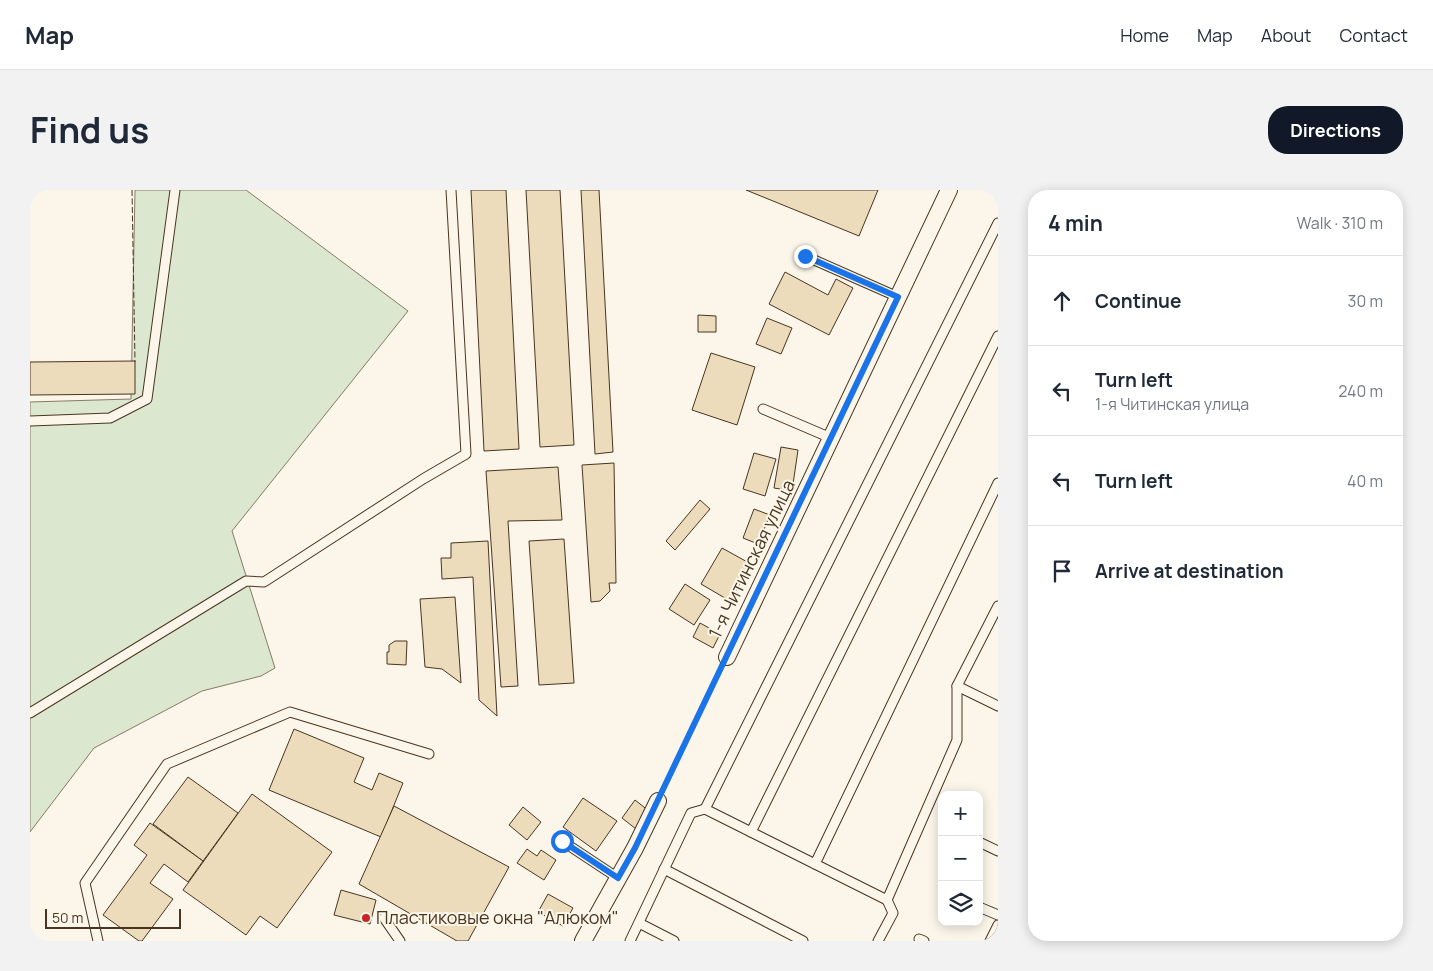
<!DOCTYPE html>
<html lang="en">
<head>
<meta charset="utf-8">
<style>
  :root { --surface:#fff; --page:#f2f2f3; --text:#1f2937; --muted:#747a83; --line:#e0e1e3; --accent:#111827 }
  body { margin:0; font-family:Manrope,sans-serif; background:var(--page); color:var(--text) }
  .controls { position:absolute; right:15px; bottom:15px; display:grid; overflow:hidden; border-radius:10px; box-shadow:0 2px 12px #0003 }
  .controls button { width:45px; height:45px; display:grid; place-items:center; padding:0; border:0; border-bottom:1px solid var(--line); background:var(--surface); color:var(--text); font:25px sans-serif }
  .scale { position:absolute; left:15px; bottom:12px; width:136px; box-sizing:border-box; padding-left:5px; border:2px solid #4a3520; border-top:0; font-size:14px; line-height:18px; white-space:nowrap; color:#4a3520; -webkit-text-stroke:4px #fbf6e9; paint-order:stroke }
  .stop { position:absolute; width:15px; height:15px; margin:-11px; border:4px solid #1a73e8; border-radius:50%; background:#fff }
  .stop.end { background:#1a73e8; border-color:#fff; box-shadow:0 1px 5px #0008 }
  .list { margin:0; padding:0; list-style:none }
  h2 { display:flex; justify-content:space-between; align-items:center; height:65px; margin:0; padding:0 20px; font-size:21px }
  h2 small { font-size:16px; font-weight:400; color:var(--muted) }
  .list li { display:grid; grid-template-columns:32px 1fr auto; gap:15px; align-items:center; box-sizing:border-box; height:90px; padding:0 20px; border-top:1px solid var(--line) }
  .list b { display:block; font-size:19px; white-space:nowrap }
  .list p { margin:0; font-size:16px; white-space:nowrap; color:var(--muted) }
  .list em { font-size:16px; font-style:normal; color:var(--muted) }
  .icon { flex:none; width:28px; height:28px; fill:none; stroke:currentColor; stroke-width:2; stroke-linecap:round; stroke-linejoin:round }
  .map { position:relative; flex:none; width:968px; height:751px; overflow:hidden; border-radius:20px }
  header { display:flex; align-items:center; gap:30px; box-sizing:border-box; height:70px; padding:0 25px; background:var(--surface); border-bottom:1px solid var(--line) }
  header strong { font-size:24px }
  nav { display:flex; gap:28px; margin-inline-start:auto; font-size:18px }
  .intro { display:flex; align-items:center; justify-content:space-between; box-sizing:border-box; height:120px; padding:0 30px }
  h1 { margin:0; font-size:35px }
  .button { padding:12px 22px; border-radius:20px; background:var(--accent); color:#fff; font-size:18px; font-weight:700 }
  main { display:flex; gap:30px; padding:0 30px }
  aside { flex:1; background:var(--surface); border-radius:20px; box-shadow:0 2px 12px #0003 }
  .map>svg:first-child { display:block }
</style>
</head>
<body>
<header>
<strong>Map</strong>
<nav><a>Home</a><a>Map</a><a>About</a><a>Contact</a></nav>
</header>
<div class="intro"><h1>Find us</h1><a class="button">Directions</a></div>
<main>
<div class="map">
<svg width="968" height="751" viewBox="0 0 968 751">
  <rect width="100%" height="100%" fill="#fbf6e9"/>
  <!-- green -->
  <path fill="#dce7d0" stroke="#887966" d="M105 0H216L378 121 202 341 245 478 231 486 172 501 64 558 0 642V212L101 209Z"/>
  <!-- building -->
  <g fill="#ecdcbc" stroke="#4a3520">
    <path d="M441 0H476L489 259 454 261Z"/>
    <path d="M496 0H530L544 255 510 257Z"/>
    <path d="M551 0H569L583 262 565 264Z"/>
    <path d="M716 0H848L829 46Z"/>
    <path d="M755 82 798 105 806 89 823 98 799 145 739 114Z"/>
    <path d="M668 125 686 126V142H668Z"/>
    <path d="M737 128 762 138 751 164 726 154Z"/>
    <path d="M681 163 725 177 707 235 662 220Z"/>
    <path d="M105 171V204L0 205V172Z"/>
    <path d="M751 257 768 260 762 301 744 298Z"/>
    <path d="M724 263 746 269 735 306 713 299Z"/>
    <path d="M584 273 586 393H579L580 401 570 411 561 412 552 275Z"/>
    <path d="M528 277 532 330 478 331 488 496 471 497 456 281Z"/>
    <path d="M670 310 680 319 645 360 636 351Z"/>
    <path d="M724 319 740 325 728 354 713 348Z"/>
    <path d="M534 349 544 493 509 495 499 351Z"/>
    <path d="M458 351 467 526 449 510 443 387 412 389 411 368H421V353Z"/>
    <path d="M692 358 721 374 700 411 671 394Z"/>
    <path d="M655 394 680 410 664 435 639 419Z"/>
    <path d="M425 407 431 493 412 479 395 477 390 409Z"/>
    <path d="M670 433 690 444 683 458 663 447Z"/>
    <path d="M365 451H377L376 475 357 474V462H359V455Z"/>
    <path d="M264 539 334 568 324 592 342 600 349 583 373 593 351 647 239 600Z"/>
    <path d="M158 587 208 623 173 671 123 634Z"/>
    <path d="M222 604 302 662 247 738 230 726 216 745 153 700Z"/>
    <path d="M553 608 587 631 566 661 533 637Z"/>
    <path d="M605 610 619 621 606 639 592 628Z"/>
    <path d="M364 616 479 677 438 751H427L329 694Z"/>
    <path d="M493 617 511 632 497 650 479 635Z"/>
    <path d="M120 633 173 671 158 692 134 674 120 693 143 709 112 751H109L73 725 117 665 104 655Z"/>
    <path d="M497 659 507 666 511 660 526 670 514 690 487 673Z"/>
    <path d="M311 700 346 710 340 734 304 725Z"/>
    <path d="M518 704 543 718 533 736 508 722Z"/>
  </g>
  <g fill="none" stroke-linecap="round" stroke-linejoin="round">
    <!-- lane casing -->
    <g stroke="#4a3520" stroke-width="11">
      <g id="lane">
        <path d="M968 33 675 619 857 710 927 550V496L968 416"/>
        <path d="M775 66 868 107"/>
        <path d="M733 219 801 248"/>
        <path d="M0 231 80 228 117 209 145 0"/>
        <path d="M927 496 968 516"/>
        <path d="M0 523 216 391 234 392 393 289 436 264 421 0"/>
        <path d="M721 642 968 146"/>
        <path d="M532 651 588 688"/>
        <path d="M949 652 968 661"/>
        <path d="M785 674 968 293"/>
        <path d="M634 679 773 751"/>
        <path d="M949 717 968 725"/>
        <path d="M354 728 370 751"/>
        <path d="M609 733 644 751"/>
        <path d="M889 749 894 751"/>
        <path d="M68 751 55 693 137 574 260 522 399 564"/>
        <path d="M600 751 661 623 675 619"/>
        <path d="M848 751 863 723 857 710"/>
        <path d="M960 751 968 735"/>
      </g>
    </g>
    <!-- street casing -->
    <g stroke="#4a3520" stroke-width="18">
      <g id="street">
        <path d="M697 467 919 0"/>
        <path d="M553 751 605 658 628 611"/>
      </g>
    </g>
    <!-- path -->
    <path stroke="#7f6f5c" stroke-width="3" stroke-dasharray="4 2.5" stroke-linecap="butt" d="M634 597 690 481"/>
    <!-- lane -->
    <use href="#lane" stroke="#fbf6e9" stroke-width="9"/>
    <!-- street -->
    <use href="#street" stroke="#fbf6e9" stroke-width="16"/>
    <!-- fence -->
    <path stroke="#4a3520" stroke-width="1" stroke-dasharray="6 2.5" stroke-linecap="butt" d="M102 0 105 172"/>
  </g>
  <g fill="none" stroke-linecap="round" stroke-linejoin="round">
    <!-- route -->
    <path stroke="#1a73e8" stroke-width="6" d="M532 651 588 688 605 658 868 107 775 66"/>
  </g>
  <!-- markers -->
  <circle fill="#c62828" stroke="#fbf6e9" stroke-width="2" cx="336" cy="728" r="5"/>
  <g text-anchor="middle" stroke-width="4" stroke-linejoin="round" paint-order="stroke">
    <!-- street labels -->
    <g font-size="18" fill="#4a3520" stroke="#fbf6e9">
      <text transform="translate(722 369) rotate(-64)" y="6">1-я Читинская улица</text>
    </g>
    <!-- poi labels -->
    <g font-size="18" fill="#4a3520" stroke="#fbf6e9" text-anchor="start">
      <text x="346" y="734">Пластиковые окна "Алюком"</text>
    </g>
  </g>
</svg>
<div class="controls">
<button>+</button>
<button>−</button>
<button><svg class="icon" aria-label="layers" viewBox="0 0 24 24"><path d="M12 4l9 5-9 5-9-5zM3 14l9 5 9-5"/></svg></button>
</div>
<div class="scale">50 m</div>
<div class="stop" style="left:532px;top:651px"></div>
<div class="stop end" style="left:775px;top:66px"></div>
</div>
<aside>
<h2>4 min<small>Walk · 310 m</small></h2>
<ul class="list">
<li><svg class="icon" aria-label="ahead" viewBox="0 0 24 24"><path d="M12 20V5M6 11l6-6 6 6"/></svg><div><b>Continue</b></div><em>30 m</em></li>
<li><svg class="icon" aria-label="left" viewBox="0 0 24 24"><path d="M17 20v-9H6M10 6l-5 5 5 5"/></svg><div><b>Turn left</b><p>1-я Читинская улица</p></div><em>240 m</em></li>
<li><svg class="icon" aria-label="left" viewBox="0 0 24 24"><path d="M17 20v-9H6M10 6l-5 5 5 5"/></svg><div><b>Turn left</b></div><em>40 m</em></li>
<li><svg class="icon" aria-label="arrive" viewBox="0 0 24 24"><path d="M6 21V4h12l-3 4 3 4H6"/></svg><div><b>Arrive at destination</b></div></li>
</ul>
</aside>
</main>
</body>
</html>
